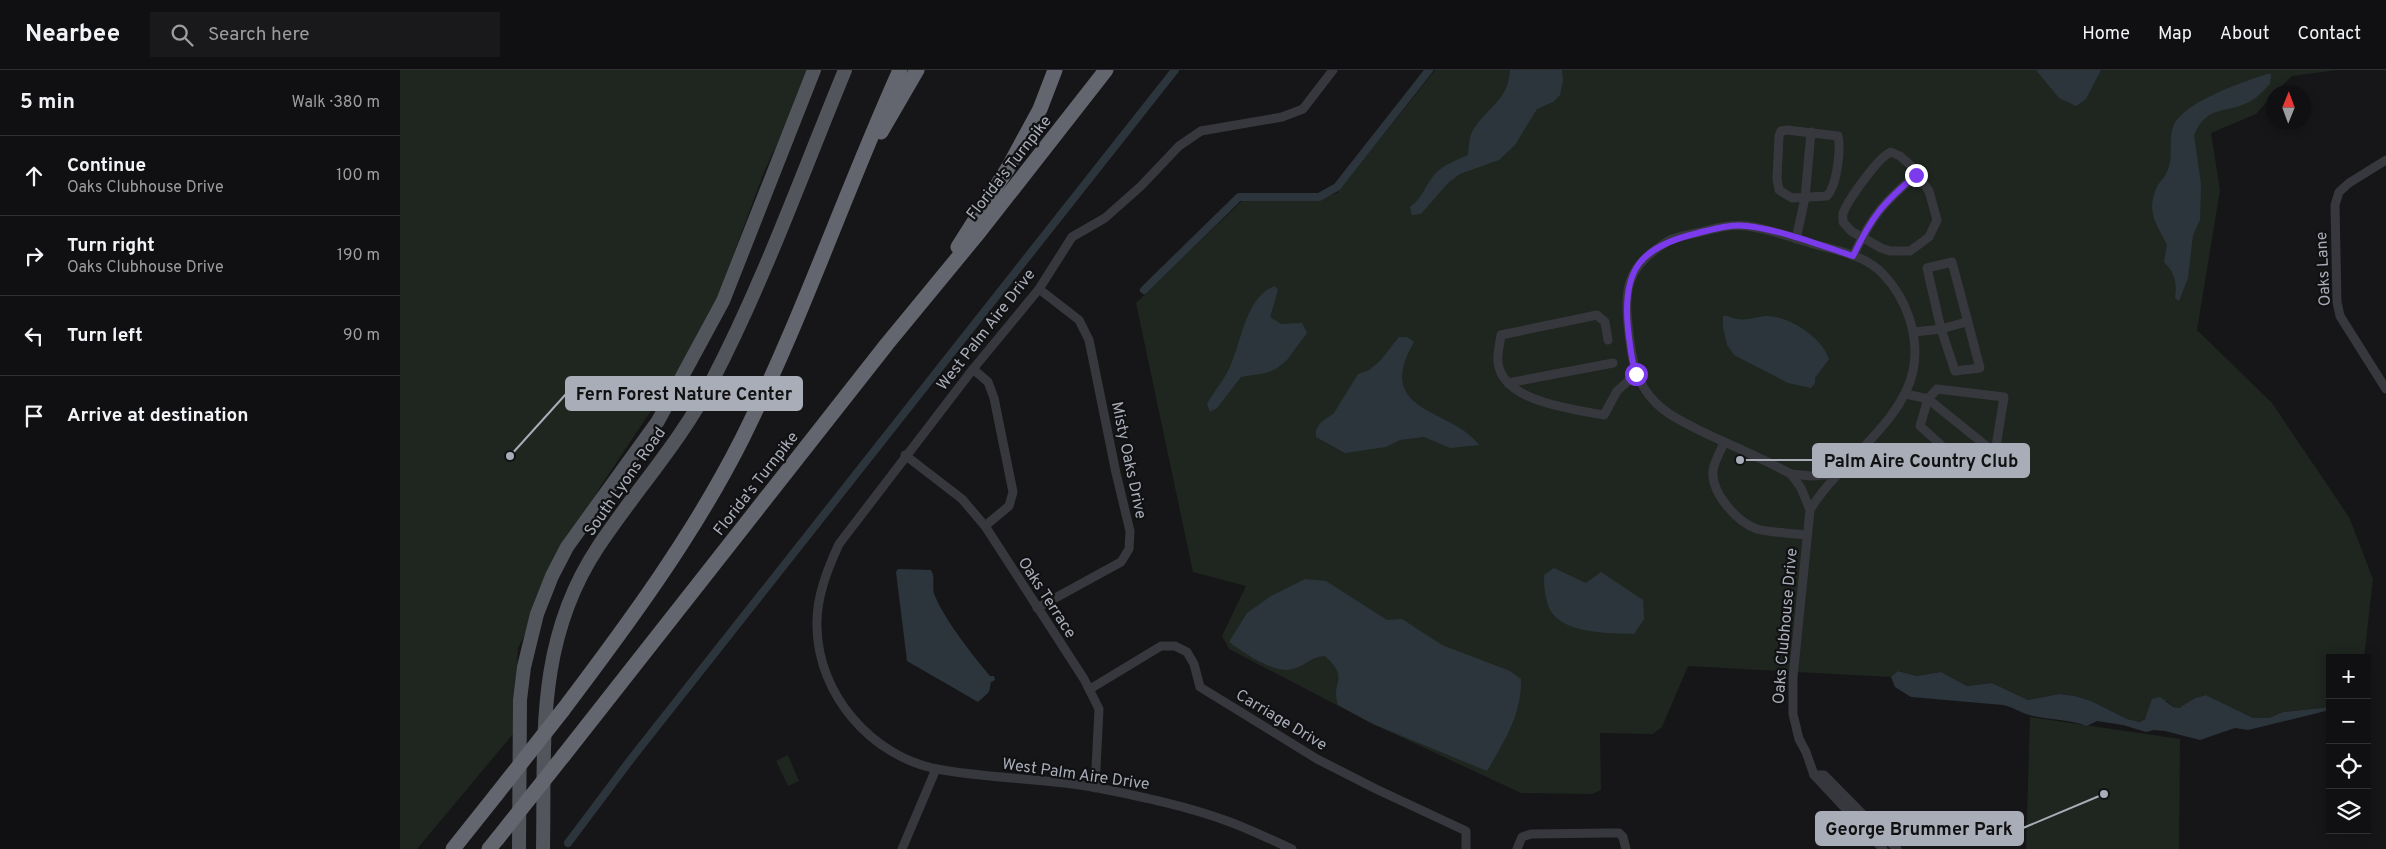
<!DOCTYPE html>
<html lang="en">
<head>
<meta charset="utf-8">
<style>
  :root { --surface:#101012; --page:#19191b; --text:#f1f3f6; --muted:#9c9d9f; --line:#303032 }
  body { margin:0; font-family:Overpass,sans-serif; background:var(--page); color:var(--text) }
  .controls { position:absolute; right:15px; bottom:15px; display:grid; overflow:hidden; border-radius:0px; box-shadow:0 2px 12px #0003 }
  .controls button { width:45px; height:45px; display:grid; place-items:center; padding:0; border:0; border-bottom:1px solid var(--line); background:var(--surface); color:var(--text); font:25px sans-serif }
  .compass { position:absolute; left:1866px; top:15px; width:45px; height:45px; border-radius:50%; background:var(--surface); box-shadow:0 2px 12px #0003; rotate:1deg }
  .stop { position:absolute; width:15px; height:15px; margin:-11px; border:4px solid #7c3aed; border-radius:50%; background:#fff }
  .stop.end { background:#7c3aed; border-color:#fff; box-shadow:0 1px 5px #0008 }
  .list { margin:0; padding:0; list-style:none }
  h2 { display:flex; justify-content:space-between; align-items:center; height:65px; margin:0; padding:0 20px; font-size:21px }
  h2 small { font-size:16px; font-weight:400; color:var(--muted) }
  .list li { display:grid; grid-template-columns:32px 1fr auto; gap:15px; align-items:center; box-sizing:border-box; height:80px; padding:0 20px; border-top:1px solid var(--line) }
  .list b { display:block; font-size:19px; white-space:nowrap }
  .list p { margin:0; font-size:16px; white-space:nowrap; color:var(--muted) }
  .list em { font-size:16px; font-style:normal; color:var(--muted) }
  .icon { flex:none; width:28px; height:28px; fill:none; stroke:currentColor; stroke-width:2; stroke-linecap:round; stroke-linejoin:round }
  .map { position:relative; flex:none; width:1986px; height:779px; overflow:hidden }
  header { display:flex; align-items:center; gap:30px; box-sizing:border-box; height:70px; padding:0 25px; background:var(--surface); border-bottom:1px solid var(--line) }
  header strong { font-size:24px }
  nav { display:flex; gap:28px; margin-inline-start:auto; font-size:18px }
  .search { width:350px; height:45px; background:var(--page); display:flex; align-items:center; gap:12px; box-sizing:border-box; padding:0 18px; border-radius:0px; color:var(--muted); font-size:19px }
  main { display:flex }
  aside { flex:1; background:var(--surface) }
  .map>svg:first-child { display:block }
</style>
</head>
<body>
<header>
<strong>Nearbee</strong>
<div class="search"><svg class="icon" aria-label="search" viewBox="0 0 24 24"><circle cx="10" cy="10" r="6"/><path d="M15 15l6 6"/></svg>Search here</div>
<nav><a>Home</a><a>Map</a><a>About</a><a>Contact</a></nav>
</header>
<main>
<aside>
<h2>5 min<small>Walk · 380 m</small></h2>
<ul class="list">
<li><svg class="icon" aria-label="ahead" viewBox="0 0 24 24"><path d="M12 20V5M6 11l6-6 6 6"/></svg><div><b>Continue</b><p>Oaks Clubhouse Drive</p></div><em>100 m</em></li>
<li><svg class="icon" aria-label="right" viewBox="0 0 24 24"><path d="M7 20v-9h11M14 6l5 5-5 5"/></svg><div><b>Turn right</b><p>Oaks Clubhouse Drive</p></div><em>190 m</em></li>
<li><svg class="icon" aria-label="left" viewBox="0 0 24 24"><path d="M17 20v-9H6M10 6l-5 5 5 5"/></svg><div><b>Turn left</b></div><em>90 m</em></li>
<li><svg class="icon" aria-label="arrive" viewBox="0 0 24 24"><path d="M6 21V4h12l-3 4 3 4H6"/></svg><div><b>Arrive at destination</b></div></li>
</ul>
</aside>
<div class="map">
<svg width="1986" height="779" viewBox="0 0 1986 779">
  <rect width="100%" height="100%" fill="#161618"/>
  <!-- green -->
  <g fill="#1e261f">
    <path d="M0 0H412L364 102 313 240 277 302 200 417 118 578 113 664 17 779H0Z"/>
    <path d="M1035 0H1937L1892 6 1876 22H1874L1873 25 1856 44 1811 63 1820 120 1797 260 1872 333 1949 447 1973 509 1964 588H1930V637L1883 642 1869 648H1853L1806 625 1795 628 1779 638 1773 637 1767 631 1740 652 1727 649 1691 631 1675 626 1659 624 1628 630 1592 613 1567 616 1541 602 1517 606 1499 601 1491 607 1288 596 1262 657 1253 664 1200 663 1201 720 1192 724 1121 723 973 654 829 579 822 566 846 516 793 502 736 233 843 130 912 131 937 123Z"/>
    <path d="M1630 647 1780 669 1779 779H1626Z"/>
    <path d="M388 685 399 711 388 716 376 691Z"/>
  </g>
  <!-- water -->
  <g fill="#2c353c">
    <path d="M1110 0H1162L1163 11 1160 25 1153 32 1137 39 1115 75 1099 90 1060 104 1048 113 1021 144 1012 145 1010 137C1022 129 1025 116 1034 105 1043 95 1056 90 1068 85 1069 78 1069 68 1072 62 1085 38 1109 31 1110 0Z"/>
    <path d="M1636 0H1701L1686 29 1676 36 1659 28Z"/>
    <path d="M1867 4H1871L1870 14C1864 20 1857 28 1849 32 1827 44 1807 34 1794 65L1801 114 1800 150 1793 165 1788 208 1779 231 1775 228C1777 212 1775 203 1764 192L1767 175C1756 153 1745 141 1758 115 1761 110 1765 107 1767 102 1774 87 1768 72 1773 57 1782 32 1843 12 1867 4Z"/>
    <path d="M875 216 878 220 870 247 881 254 902 253 907 263 887 290 876 299 866 303 841 307 817 338 810 342 807 334C814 321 826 308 831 294 842 270 846 226 875 216Z"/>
    <path d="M1323 246C1329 245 1332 249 1338 249 1347 251 1356 247 1365 246 1388 245 1422 267 1429 289L1415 308V313L1411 318 1388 313 1334 285 1327 275 1323 257Z"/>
    <path d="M999 267H1007L1014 272C972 344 1053 338 1079 375L1050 378 1024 367 1000 370 986 377 945 383 916 367V360L920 353 934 343 958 304 969 300 980 291Z"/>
    <path d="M1154 498 1186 513 1201 502 1243 530 1244 549 1234 564C1209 563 1168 564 1152 543 1145 533 1144 516 1144 505Z"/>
    <path d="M498 499 531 500C536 509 531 518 535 526 544 549 574 587 590 606H594L595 610 591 612 589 622 578 632 507 591 496 502Z"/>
    <path d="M905 509 926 511 987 550 1002 549 1042 575 1110 601 1121 609C1122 644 1104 672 1087 701L973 654 938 635C930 610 951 610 925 586 912 586 905 596 893 599 875 605 843 582 829 572L847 543 871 526Z"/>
    <path d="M1498 601 1517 606 1541 602 1567 616 1592 613 1628 630 1659 624 1675 626 1691 631 1727 649 1740 652 1745 649 1752 629 1760 627 1773 637 1779 638 1795 628 1806 625 1853 648H1869L1883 642 1930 637V640L1848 660 1835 658 1800 670 1765 661 1754 660 1746 662 1723 655 1697 651 1687 656C1669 649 1648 650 1629 645 1619 642 1613 637 1603 635L1511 627 1495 617 1491 607Z"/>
  </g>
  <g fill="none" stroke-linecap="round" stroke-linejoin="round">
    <!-- canal -->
    <g stroke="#2c353c" stroke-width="8">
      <path d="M744 220 839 127H919L937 117 1029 0"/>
      <path d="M168 773 231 689 775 0"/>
    </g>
    <!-- street -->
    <g stroke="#37383d" stroke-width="9">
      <path d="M1387 60 1438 66C1441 80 1437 115 1427 126L1392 128 1379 120 1377 109 1379 66 1381 61Z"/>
      <path d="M1491 82 1500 86 1510 95 1529 121 1537 150 1529 167 1510 181H1490L1481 178 1451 161 1443 152C1443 149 1442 144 1444 141 1449 129 1479 86 1491 82Z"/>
      <path d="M1986 90 1949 113 1939 122 1935 135 1937 232 1940 246 1986 319"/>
      <path d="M1396 169 1405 128 1411 62"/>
      <path d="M1453 186C1472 146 1483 133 1516 105"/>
      <path d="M1552 192 1580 298 1555 301 1541 259 1527 198Z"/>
      <path d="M1514 262 1541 259 1566 252"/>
      <path d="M1208 270 1205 252 1197 245 1101 265C1100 273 1097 283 1098 292 1102 332 1173 339 1204 345L1217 321 1236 304"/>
      <path d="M573 299 588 312 594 328 613 422 609 436 585 456"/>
      <path d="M1108 313 1213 293"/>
      <path d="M1537 319 1604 327 1595 383 1571 402 1520 356 1528 329Z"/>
      <path d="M1506 324 1528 329 1595 383"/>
      <path d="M1324 372C1321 381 1314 391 1313 401 1311 423 1337 452 1357 459 1372 463 1391 463 1407 465"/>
      <path d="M505 385 562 429 585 456 684 609 699 639 695 718"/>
      <path d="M1391 404 1411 406 1438 404"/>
      <path d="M1410 440C1437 394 1502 354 1513 301 1520 267 1507 229 1483 204 1465 185 1436 180 1413 174 1392 167 1369 159 1347 156 1331 154 1316 158 1301 162 1292 164 1281 166 1272 169 1267 171 1262 175 1258 178 1228 198 1224 221 1228 255 1231 284 1234 312 1256 333 1269 346 1287 354 1303 362 1332 376 1362 388 1391 404L1401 418 1410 440 1393 607V644L1399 669 1406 682 1414 705 1483 779"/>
      <path d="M637 538 721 492 729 479 730 461 716 403 689 270 679 250 639 219"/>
      <path d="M690 619 761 576H775L787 582 794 594 800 617 917 689 976 719 1066 761V779"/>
      <path d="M1414 705H1424L1497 779"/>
      <path d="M502 779 536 699"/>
      <path d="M892 779C872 770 851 760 830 752 787 736 743 727 698 718 645 708 590 709 537 699 471 686 418 624 417 557 416 528 427 500 439 474L573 299 639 219 672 167 705 148 741 116 779 76 801 61 882 47 903 39 933 0"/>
      <path d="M1117 779 1122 767 1131 764 1208 763H1219L1223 767 1226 779"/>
    </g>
    <!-- primary -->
    <g stroke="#53555c" stroke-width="14">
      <path d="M119 779 120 630 124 597 137 544 152 506 167 477 258 351 323 231 414 0"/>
      <path d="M143 779C145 670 135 572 198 477 235 421 282 370 312 311 364 211 402 104 445 0"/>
    </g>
    <!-- highway -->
    <g stroke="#63666e" stroke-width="15">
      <path d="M481 62 517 0"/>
      <path d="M558 177 608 98 640 39 655 0"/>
      <path d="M163 640C228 554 293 466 342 369 402 249 445 122 500 0"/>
      <path d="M164 685 487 274 580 161 706 0"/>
      <path d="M53 779 96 725"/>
      <path d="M89 779 98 768"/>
    </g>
    <!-- highway-bridge -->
    <g stroke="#63666e" stroke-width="15">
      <path d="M96 725 163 640"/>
      <path d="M98 768 164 685"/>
    </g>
  </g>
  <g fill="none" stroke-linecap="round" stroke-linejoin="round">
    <!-- route -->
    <path stroke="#7c3aed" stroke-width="6" d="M1236 304C1231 290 1230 274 1228 259 1222 199 1240 177 1298 163 1314 159 1330 154 1347 156 1381 160 1420 175 1453 186 1472 146 1483 133 1516 105"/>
  </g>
  <g text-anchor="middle" stroke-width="4.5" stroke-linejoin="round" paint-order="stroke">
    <!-- street labels -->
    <g font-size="16" fill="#a8adb8" stroke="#111113">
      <text transform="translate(608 97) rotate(-52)" y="6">Florida's Turnpike</text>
      <text transform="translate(1922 199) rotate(-93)" y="6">Oaks Lane</text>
      <text transform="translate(585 259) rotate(-52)" y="6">West Palm Aire Drive</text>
      <text transform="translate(730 390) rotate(78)" y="6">Misty Oaks Drive</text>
      <text transform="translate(224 411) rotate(-55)" y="6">South Lyons Road</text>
      <text transform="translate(355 413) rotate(-52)" y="6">Florida's Turnpike</text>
      <text transform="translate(648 527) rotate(57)" y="6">Oaks Terrace</text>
      <text transform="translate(1384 556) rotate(-85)" y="6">Oaks Clubhouse Drive</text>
      <text transform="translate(882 649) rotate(31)" y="6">Carriage Drive</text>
      <text transform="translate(676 703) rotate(8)" y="6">West Palm Aire Drive</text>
    </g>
  </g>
  <!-- callouts -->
  <path fill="none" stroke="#a8adb8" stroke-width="2" d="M110 386L166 324M1340 390L1413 390M1704 724L1623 758"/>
  <g fill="#a8adb8" stroke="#111113" stroke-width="2">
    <circle cx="110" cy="386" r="5"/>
    <circle cx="1340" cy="390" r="5"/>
    <circle cx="1704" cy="724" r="5"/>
  </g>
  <g fill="#a8adb8" stroke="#a8adb8" stroke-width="2">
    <rect x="166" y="307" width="236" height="33" rx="5"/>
    <rect x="1413" y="374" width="216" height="33" rx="5"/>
    <rect x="1416" y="742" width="207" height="33" rx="5"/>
  </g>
  <g font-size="18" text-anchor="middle" font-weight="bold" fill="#111">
    <text x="284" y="330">Fern Forest Nature Center</text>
    <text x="1521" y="397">Palm Aire Country Club</text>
    <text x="1519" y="765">George Brummer Park</text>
  </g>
</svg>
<div class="controls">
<button>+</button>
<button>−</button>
<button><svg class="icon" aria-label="locate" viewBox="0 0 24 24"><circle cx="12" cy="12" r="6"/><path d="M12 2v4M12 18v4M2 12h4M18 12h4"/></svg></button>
<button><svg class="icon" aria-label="layers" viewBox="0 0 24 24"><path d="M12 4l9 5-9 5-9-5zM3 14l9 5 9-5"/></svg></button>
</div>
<svg class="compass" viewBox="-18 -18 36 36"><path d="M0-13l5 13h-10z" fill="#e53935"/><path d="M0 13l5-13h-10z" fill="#9c9d9f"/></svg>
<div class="stop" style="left:1236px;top:304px"></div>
<div class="stop end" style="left:1516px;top:105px"></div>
</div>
</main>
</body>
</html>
